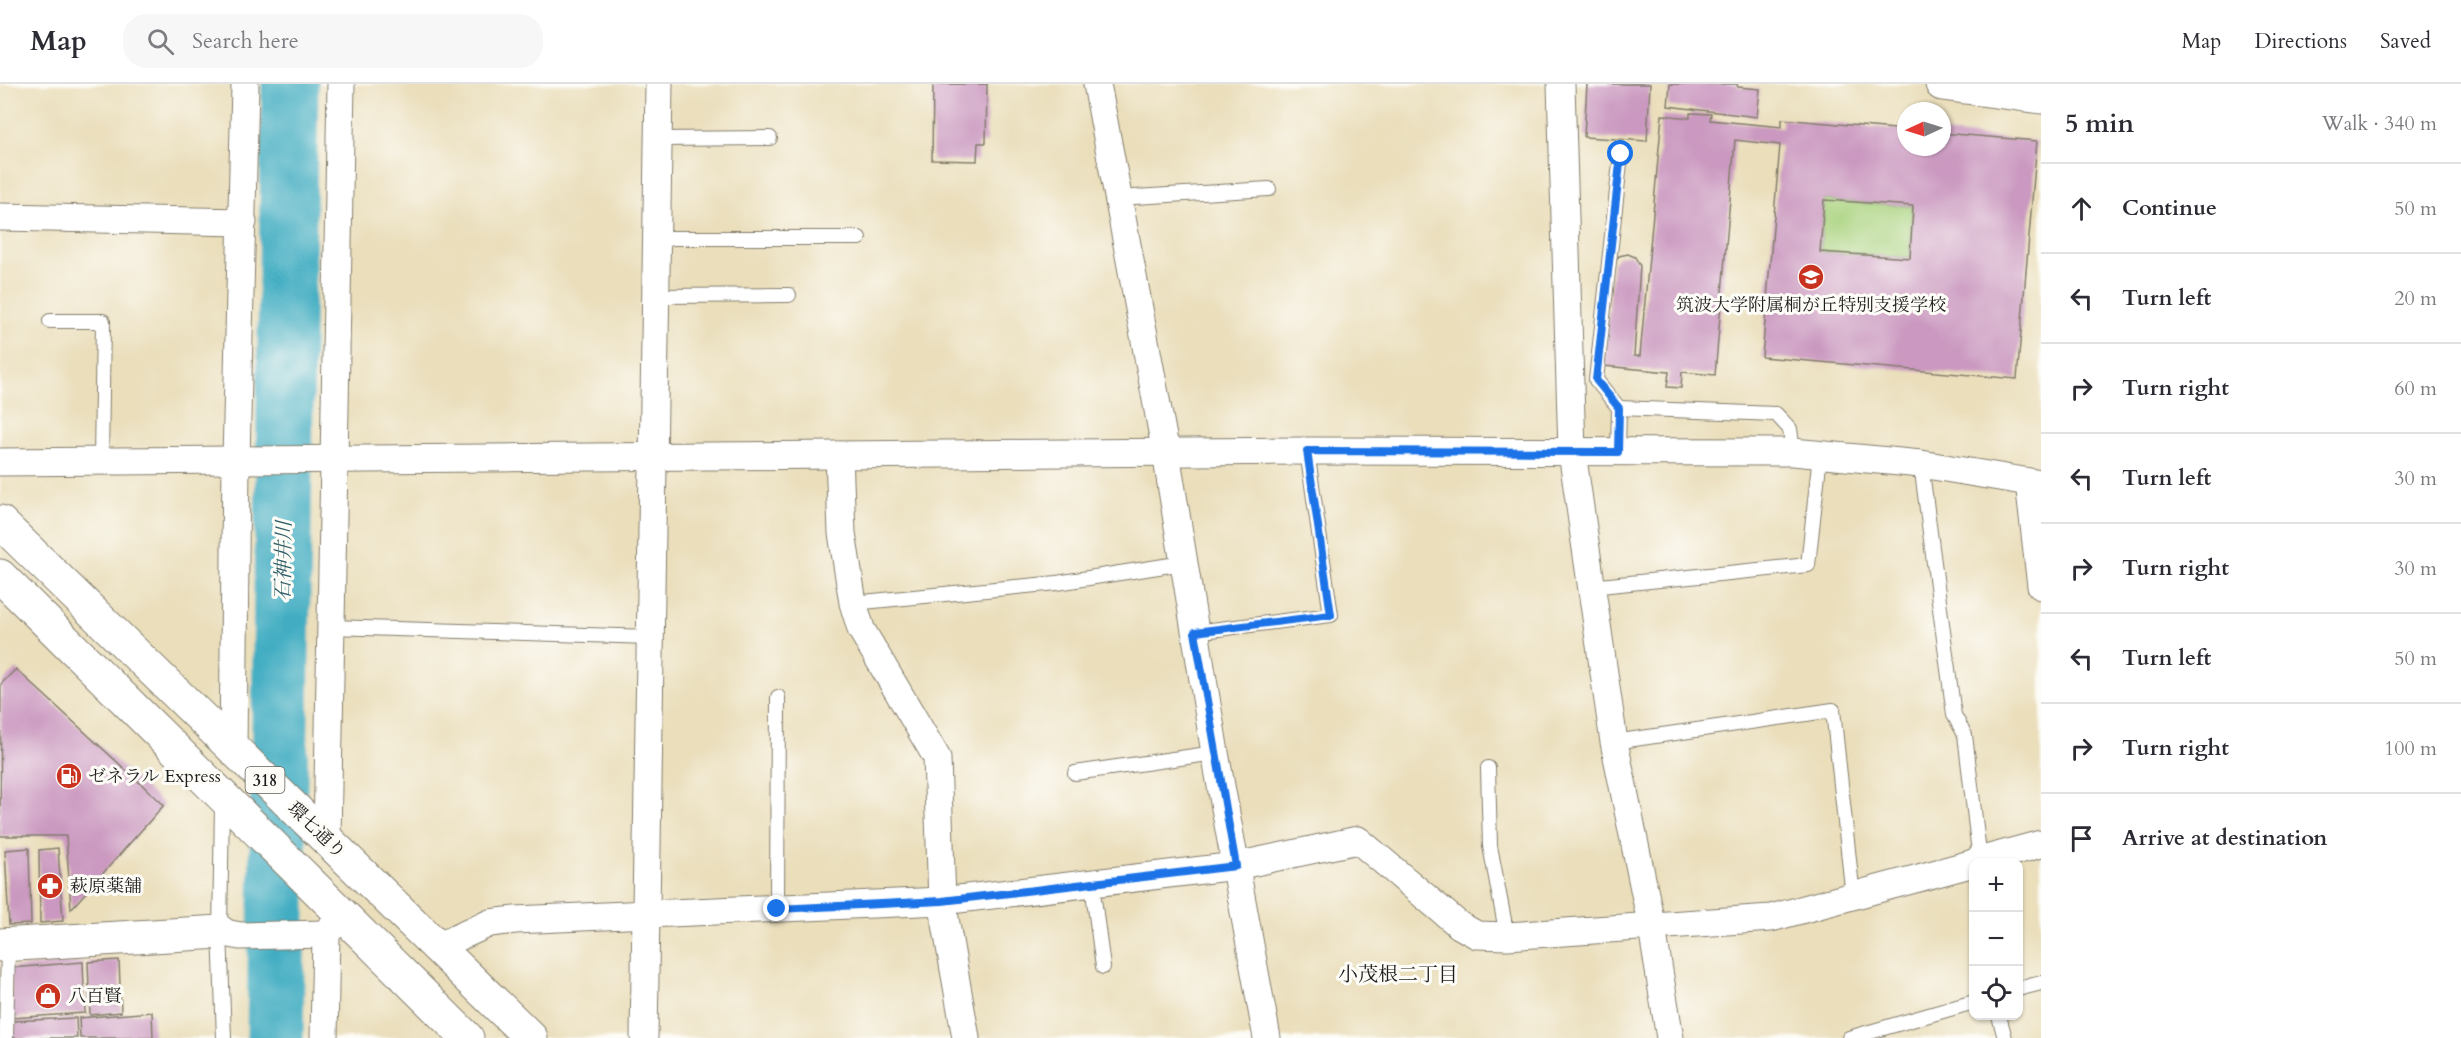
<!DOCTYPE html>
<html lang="en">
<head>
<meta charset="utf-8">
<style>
  :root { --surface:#fff; --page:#f7f7f7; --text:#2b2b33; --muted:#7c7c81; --line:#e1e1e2 }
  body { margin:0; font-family:Cardo,"Noto Serif JP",serif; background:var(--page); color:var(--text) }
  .controls { position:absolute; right:18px; bottom:18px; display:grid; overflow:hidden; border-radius:12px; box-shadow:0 2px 4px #0004 }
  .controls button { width:54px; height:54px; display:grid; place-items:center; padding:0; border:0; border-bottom:2px solid var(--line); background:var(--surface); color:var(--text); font:30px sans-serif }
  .compass { position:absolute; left:1897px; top:18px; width:54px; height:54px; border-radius:50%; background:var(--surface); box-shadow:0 2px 4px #0004; rotate:266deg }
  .stop { position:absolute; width:18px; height:18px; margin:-14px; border:4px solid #1a73e8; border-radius:50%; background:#fff }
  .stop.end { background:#1a73e8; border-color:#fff; box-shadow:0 2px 6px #0008 }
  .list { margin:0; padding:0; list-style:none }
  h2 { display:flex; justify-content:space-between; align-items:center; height:78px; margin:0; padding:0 24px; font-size:26px }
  h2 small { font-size:20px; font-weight:400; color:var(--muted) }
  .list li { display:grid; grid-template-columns:39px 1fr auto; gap:18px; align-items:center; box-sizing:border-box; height:90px; padding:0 24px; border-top:2px solid var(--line) }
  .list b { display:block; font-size:22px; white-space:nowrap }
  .list em { font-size:20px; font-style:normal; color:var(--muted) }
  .icon { flex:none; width:33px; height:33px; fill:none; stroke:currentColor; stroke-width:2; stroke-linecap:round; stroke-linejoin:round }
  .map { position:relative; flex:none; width:2041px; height:954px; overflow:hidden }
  header { display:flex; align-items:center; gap:36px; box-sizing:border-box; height:84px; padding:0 30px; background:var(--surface); border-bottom:2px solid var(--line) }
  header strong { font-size:28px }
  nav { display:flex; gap:33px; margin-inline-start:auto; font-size:21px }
  .search { width:420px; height:54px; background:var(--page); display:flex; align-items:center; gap:15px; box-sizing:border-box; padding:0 21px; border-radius:24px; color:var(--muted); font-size:22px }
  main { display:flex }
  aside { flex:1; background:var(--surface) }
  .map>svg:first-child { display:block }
</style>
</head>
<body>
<header>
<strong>Map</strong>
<div class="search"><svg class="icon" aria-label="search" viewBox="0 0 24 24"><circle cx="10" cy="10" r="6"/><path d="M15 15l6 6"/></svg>Search here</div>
<nav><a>Map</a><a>Directions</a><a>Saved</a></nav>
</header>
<main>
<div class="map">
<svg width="2041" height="954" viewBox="0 0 2041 954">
  <rect width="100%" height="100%" fill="#fdfcf7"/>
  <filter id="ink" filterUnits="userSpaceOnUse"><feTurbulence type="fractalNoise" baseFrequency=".0167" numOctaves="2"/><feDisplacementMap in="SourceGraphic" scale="12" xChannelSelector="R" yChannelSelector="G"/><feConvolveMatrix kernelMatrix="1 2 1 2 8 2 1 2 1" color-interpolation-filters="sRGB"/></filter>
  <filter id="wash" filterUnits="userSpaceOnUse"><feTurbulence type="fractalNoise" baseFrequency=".008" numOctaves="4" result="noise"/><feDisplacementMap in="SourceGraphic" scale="24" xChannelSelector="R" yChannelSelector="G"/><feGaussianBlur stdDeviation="1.35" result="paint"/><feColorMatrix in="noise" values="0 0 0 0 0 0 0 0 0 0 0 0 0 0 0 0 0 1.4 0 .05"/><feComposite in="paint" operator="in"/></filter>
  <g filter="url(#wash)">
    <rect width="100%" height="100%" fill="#eadebb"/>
    <!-- green -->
    <path fill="#a8d27d" stroke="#62774c" stroke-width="1.5" d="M1824 116 1913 122 1910 174 1820 168Z"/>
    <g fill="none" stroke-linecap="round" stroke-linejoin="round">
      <!-- river -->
      <path stroke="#43adc2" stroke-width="57" d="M275 954 290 0"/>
    </g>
    <g id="blocks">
      <!-- building -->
      <g fill="#ca98c0" fill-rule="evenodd">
        <path d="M933 0H987L986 59H978L977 77 932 76Z"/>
        <path d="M1587 0H1650L1647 57 1584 53Z"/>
        <path d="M1670 0H1737L1738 3 1760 5 1757 33 1668 22Z"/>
        <path d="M1690 29 1711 30 1710 36 1782 43V35L1906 46V63H1942V49L2037 57 2017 295 1762 273 1780 61 1735 56 1715 291 1682 288 1681 304 1667 303 1669 288 1604 282 1613 179 1619 172 1628 170 1635 173 1640 182 1634 272H1640L1662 31 1690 34ZM1824 116 1913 122 1910 174 1820 168Z"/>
        <path d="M16 585 164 721 71 825 66 752H0L1 600Z"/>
        <path d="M29 764 31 840 9 841 5 766Z"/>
        <path d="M58 764 63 837 40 839 39 766Z"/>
        <path d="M119 876 121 928 90 931 88 878Z"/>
        <path d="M83 878 85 929 12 934 11 884Z"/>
        <path d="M152 928 153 954H80L79 934Z"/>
        <path d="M76 934 77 954H11V937Z"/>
      </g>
    </g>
  </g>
  <g filter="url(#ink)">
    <use href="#blocks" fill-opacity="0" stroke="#837d6c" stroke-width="1.5"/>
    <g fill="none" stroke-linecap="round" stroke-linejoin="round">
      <!-- service casing -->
      <g stroke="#837d6c" stroke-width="16">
        <g id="service">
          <path d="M658 55 770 54"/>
          <path d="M1118 114 1269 105"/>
          <path d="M657 154H859"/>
          <path d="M657 212 789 211"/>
          <path d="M50 237H103L101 376"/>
          <path d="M1619 324 1596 296 1621 70"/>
          <path d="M1618 368 1619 324 1776 330 1790 345 1793 368"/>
          <path d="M1921 380 1954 631 1965 651 1980 777"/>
          <path d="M1590 503 1808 481 1820 371"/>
          <path d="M853 519 1057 499 1183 479"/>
          <path d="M331 543 650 553"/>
          <path d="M1195 548 1331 531 1307 367"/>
          <path d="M1614 658 1833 626 1853 813"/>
          <path d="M1488 684 1490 762 1507 852"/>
          <path d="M1075 689 1215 669"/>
          <path d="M222 719 220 848 224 954"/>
          <path d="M1092 800 1103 883"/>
          <path d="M777 825 778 613"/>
          <path d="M2018 905 2041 899"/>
          <path d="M1999 932 2005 954"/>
          <path d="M6 954 8 861"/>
          <path d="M1849 954 1974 918"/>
        </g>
      </g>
      <!-- minor casing -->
      <g stroke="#837d6c" stroke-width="29">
        <g id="minor">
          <path d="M1097 0 1166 369 1215 669 1267 954"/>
          <path d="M1561 0 1572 368 1614 658 1652 844 1670 954"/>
          <path d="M0 133 243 138"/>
          <path d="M839 371 842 449 853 519 861 545 937 674 942 817 966 954"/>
          <path d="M0 378 1307 367 1793 368 1921 380 2041 400"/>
          <path d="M2029 398 2041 502"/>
          <path d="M233 665 236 376 245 0"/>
          <path d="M327 755 341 0"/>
          <path d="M1975 778 2041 760"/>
          <path d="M220 848 240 852 326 850"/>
          <path d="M439 862 490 839 515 836 942 817 1236 782 1358 756 1459 841 1477 851 1507 852 1771 834 1974 779"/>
          <path d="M324 954 326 850 341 832"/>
          <path d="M644 954 659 0"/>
        </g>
      </g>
      <!-- tertiary casing -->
      <g stroke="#837d6c" stroke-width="35">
        <g id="tertiary">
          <path d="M1942 0 2041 13"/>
          <path d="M0 861 220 848"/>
        </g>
      </g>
      <!-- primary casing -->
      <g stroke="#837d6c" stroke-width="35">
        <g id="primary">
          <path d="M0 438 531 954"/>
          <path d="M0 492 467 954"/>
        </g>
      </g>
      <!-- service -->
      <use href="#service" stroke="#fff" stroke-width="14"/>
      <!-- minor -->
      <use href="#minor" stroke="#fff" stroke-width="27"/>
      <!-- tertiary -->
      <use href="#tertiary" stroke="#fff" stroke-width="33"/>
      <!-- primary -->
      <use href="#primary" stroke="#fff" stroke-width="33"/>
    </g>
  </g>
  <g fill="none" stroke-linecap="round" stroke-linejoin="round" filter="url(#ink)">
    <!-- route -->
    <path stroke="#1a73e8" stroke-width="8" d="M777 825 942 817 1236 782 1195 548 1331 531 1307 367 1618 368 1619 324 1596 296 1621 70"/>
  </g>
  <!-- icons -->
  <defs>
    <g id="school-disc" transform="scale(1.35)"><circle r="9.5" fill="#c8321e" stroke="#fdfcf7"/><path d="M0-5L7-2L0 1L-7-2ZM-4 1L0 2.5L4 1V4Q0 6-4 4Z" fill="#fff"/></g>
    <g id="fuel-disc" transform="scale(1.35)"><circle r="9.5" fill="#c8321e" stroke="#fdfcf7"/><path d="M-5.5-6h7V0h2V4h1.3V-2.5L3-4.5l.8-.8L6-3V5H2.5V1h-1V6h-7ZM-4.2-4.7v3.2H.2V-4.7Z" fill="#fff"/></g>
    <g id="pharmacy-disc" transform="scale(1.35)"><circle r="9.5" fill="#c8321e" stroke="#fdfcf7"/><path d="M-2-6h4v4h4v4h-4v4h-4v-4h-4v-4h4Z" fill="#fff"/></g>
    <g id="shop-disc" transform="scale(1.35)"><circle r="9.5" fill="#c8321e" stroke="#fdfcf7"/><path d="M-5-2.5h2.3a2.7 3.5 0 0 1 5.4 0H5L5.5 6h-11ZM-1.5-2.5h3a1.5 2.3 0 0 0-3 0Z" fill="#fff"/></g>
  </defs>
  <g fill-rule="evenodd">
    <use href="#school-disc" x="1811" y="193"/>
    <use href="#fuel-disc" x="69" y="692"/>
    <use href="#pharmacy-disc" x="50" y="802"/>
    <use href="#shop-disc" x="48" y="912"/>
  </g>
  <g text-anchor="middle" stroke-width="6" stroke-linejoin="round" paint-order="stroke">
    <!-- shield labels -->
    <rect fill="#fdfcf7" stroke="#605f5e" stroke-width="1.5" x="245.5" y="683" width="39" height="26" rx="4.5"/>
    <g font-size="16" font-weight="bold" fill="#1c1c1c">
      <text x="265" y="702">318</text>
    </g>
    <!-- poi labels -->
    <g font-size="18" fill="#1c1c1c" stroke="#fdfcf7" text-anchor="start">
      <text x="1811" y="227" text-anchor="middle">筑波大学附属桐が丘特別支援学校</text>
      <text x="88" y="698">ゼネラル Express</text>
      <text x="70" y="808">萩原薬舗</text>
      <text x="68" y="918">八百賢</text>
    </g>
    <!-- street labels -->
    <g font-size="18" fill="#1c1c1c" stroke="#fdfcf7">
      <text transform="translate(317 746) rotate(44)" y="6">環七通り</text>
    </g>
    <!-- water labels -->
    <g font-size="20" font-style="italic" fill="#2e5d67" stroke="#fdfcf7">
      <text transform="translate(283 477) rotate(-89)" y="7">石神井川</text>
    </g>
    <!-- neighbourhood labels -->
    <g font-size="20" fill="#1c1c1c" stroke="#fdfcf7">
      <text x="1398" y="897">小茂根二丁目</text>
    </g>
  </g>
</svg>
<div class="controls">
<button>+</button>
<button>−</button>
<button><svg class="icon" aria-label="locate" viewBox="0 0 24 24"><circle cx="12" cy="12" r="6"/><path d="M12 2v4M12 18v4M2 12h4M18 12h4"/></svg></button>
</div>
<svg class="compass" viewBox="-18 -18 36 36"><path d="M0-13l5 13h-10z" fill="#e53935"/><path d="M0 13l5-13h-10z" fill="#7c7c81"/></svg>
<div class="stop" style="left:1621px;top:70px"></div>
<div class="stop end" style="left:777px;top:825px"></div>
</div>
<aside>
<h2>5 min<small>Walk · 340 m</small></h2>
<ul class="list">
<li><svg class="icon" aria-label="ahead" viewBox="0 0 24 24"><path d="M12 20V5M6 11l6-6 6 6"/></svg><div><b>Continue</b></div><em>50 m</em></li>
<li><svg class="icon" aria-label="left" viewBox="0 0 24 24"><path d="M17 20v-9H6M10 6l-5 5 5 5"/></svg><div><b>Turn left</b></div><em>20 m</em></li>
<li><svg class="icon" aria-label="right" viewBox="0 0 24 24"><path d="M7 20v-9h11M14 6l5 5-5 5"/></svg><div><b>Turn right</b></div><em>60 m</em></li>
<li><svg class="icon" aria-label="left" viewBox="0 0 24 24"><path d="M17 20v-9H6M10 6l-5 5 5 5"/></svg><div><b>Turn left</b></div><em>30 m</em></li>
<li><svg class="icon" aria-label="right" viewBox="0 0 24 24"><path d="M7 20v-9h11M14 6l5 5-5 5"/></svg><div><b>Turn right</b></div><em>30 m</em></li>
<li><svg class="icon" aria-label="left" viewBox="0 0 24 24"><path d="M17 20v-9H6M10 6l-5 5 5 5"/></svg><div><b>Turn left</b></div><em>50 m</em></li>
<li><svg class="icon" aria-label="right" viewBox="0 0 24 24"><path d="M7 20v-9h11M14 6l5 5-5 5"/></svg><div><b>Turn right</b></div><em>100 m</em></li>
<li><svg class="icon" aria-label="arrive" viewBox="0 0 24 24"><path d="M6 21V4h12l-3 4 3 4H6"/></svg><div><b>Arrive at destination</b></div></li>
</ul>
</aside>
</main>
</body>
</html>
